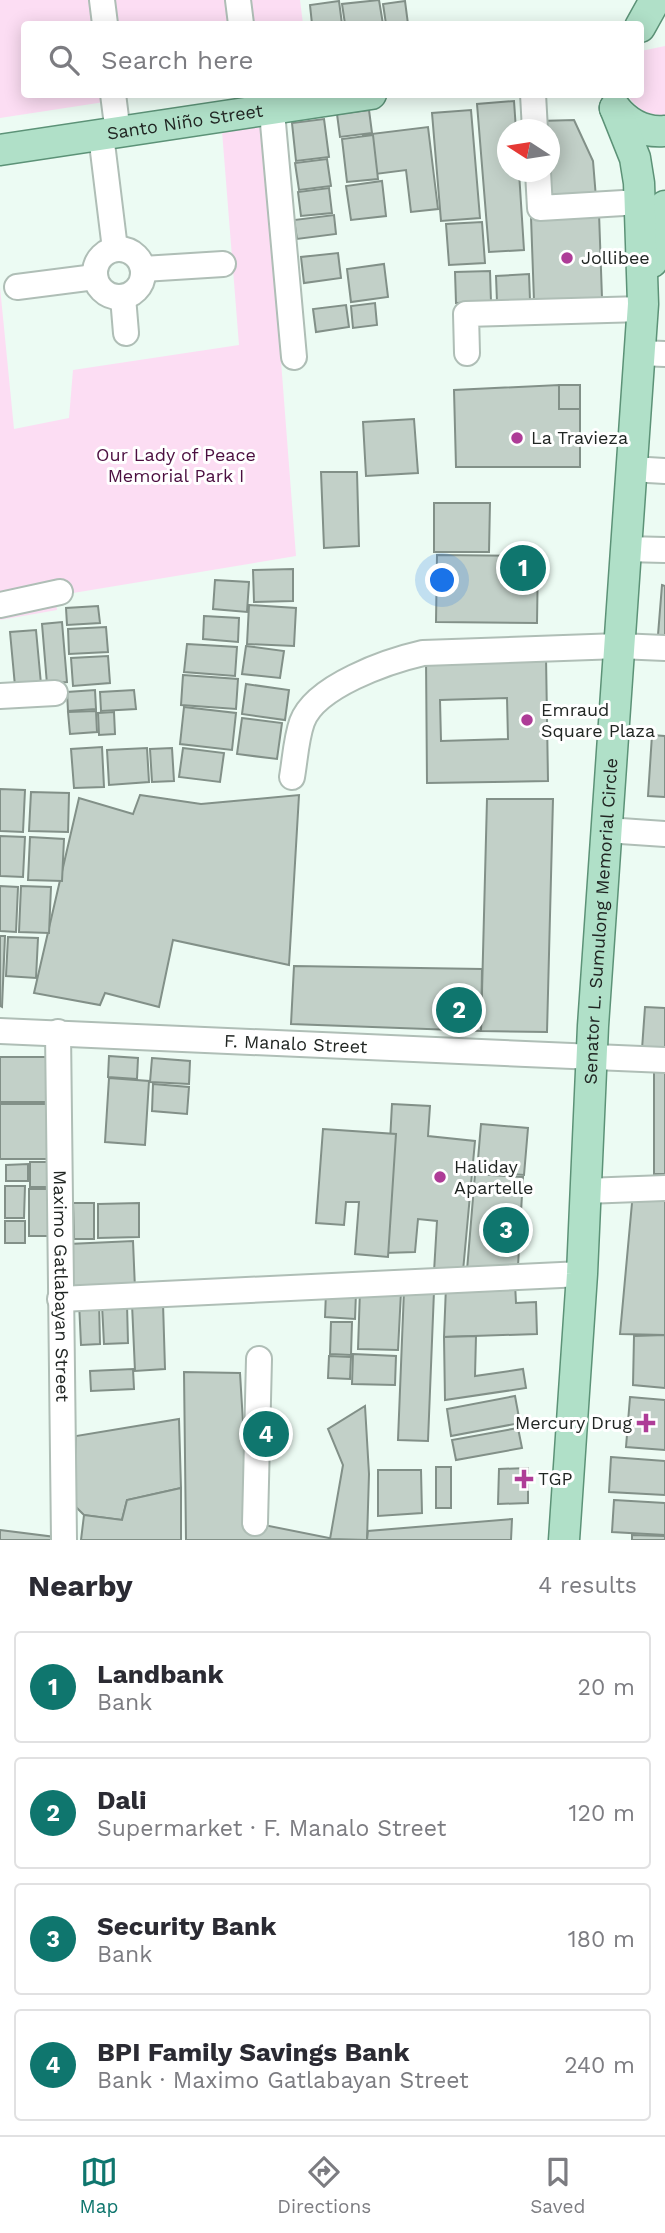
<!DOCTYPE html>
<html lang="en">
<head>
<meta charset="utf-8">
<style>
  :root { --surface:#fff; --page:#f2f2f3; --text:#2b2b33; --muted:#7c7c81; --line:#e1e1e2; --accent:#0f766e }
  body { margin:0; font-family:"Work Sans",sans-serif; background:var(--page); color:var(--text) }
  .compass { position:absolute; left:497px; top:119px; width:63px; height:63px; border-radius:50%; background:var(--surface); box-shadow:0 4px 18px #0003; rotate:282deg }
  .you { position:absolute; left:443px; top:581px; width:24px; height:24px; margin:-18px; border:5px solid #fff; border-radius:50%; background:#1a73e8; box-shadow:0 0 0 10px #1a73e833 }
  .badge { display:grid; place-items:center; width:46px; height:46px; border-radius:50%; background:var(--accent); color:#fff; font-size:23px; font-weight:700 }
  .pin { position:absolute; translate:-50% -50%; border:4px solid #fff; box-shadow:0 2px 7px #0006 }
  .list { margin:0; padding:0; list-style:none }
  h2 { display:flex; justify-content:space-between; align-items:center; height:91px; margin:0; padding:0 28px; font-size:30px }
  h2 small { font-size:23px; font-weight:400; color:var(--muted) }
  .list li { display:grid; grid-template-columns:46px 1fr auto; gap:21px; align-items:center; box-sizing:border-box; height:112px; margin:0 14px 14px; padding:0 14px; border:2px solid var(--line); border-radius:7px }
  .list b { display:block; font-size:26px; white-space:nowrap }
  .list p { margin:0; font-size:23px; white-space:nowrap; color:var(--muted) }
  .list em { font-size:23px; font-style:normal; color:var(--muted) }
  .icon { flex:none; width:38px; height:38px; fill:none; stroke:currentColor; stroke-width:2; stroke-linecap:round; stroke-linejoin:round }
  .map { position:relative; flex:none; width:665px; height:1540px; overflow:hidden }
  .search { position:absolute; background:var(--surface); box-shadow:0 4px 18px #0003; left:21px; right:21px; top:21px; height:77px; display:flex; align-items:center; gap:18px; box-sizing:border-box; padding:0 24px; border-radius:7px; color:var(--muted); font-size:26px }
  .sheet { height:595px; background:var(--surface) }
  nav { display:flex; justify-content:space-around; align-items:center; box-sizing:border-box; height:98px; border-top:2px solid var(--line); background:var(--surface); font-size:19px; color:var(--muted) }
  nav a { display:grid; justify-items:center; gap:4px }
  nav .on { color:var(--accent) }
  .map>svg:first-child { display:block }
</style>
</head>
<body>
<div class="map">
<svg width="665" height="1540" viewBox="0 0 665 1540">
  <rect width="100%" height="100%" fill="#ecfbf3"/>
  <!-- green -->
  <g fill="#fcddf3">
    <path d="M0 0H300L303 24H24V94L150 95 0 118Z"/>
    <path d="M665 46V115C649 116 636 109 628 95L640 94 641 51Z"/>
    <path d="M263 127 296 556 55 596 57 610 0 620V287L14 429 69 418 73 370 239 345 222 131Z"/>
  </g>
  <!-- building -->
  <g fill="#c2d0c8" stroke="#829088" stroke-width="2" fill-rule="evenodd">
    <path d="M379 0 383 24H345L342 4Z"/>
    <path d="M339 1 342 24H312L310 5Z"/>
    <path d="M405 1 408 24H386L383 4Z"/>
    <path d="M514 101 516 130H508V172H519L524 250 489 252 477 104Z"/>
    <path d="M369 110 372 133 340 137 337 114Z"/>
    <path d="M471 110 480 218 441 221 432 113Z"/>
    <path d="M324 119 329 157 296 161 292 123Z"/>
    <path d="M574 120 593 161 596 198 544 202 550 172V130H539V121Z"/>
    <path d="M428 127 438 209 411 212 406 170 368 175 363 135Z"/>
    <path d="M373 135 378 179 347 182 342 139Z"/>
    <path d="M327 159 331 186 299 190 295 163Z"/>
    <path d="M382 181 386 216 351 220 346 186Z"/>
    <path d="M329 188 332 213 301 216 298 192Z"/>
    <path d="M599 213 602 298 534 301 531 217Z"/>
    <path d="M334 215 336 234 297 239 294 220Z"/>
    <path d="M482 222 485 263 449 265 446 224Z"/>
    <path d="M338 253 341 278 304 283 301 257Z"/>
    <path d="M384 264 388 297 351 302 347 269Z"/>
    <path d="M490 271 491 302 456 303 455 272Z"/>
    <path d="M529 274 530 300 497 302 496 276Z"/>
    <path d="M375 303 377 325 353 328 351 306Z"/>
    <path d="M346 305 349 327 316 332 313 309Z"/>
    <path d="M559 385V409H580V467H456L454 390Z"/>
    <rect x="559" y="385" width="21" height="24"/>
    <path d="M414 419 418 473 366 476 363 422Z"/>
    <path d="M321 472H357L359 546 324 548Z"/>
    <path d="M434 503H490L489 552H434Z"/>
    <path d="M437 555 538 556 537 623 436 622Z"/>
    <path d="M293 569V601L254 602 253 570Z"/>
    <path d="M215 580 249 582 247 612 213 609Z"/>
    <path d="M662 585 665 586V636L658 635Z"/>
    <path d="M249 605 296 608 294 646 247 644Z"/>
    <path d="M98 606 100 623 67 625 66 608Z"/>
    <path d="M204 616 239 618 238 642 203 639Z"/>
    <path d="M62 622 67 682 47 684 42 624Z"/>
    <path d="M106 627 108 652 69 654 68 629Z"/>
    <path d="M36 630 41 684 15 686 10 632Z"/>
    <path d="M187 644 237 647 235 676 184 672Z"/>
    <path d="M246 646 284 651 280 678 242 674Z"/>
    <path d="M108 656 110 683 73 686 71 658Z"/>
    <path d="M546 656 548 781 427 783 426 658ZM507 698 508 739 441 741 440 700Z"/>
    <path d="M183 675 238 679 236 709 181 705Z"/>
    <path d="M246 684 289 690 285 720 242 714Z"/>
    <path d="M95 690 96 709 68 711 67 692Z"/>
    <path d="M134 690 136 709 101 711 100 692Z"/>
    <path d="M184 707 236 713 232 750 180 744Z"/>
    <path d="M96 711 97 732 70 734 68 712Z"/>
    <path d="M114 712 115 734 99 735 98 713Z"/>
    <path d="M242 718 282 723 277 759 237 754Z"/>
    <path d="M652 735 665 736V797L648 796Z"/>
    <path d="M102 747 104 787 74 788 71 749Z"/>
    <path d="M147 748 149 782 109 785 107 750Z"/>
    <path d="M172 748 174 781 152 782 150 749Z"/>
    <path d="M183 748 224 753 220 782 179 777Z"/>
    <path d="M0 789 25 790 23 832 0 831Z"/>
    <path d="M31 792 69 793 68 832 29 831Z"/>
    <path d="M140 795 201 804 299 795 289 965 173 940 159 1007 105 993 100 1005 34 993 79 798 133 814Z"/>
    <path d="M487 799H553L547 1032 481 1031Z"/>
    <path d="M0 836 25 837 23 877 0 876Z"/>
    <path d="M30 837 64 839 62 881 28 880Z"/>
    <path d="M0 886 18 887 16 932 0 931Z"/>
    <path d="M21 886 51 887 49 933 19 932Z"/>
    <path d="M0 936H5L2 1007 0 1006Z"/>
    <path d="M8 937 38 938 36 978 6 976Z"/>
    <path d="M294 966 482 969 481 1031 291 1024Z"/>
    <path d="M645 1007 665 1008V1051L642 1049Z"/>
    <path d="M109 1056 138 1058 137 1079 108 1077Z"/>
    <rect x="0" y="1057" width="57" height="45"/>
    <path d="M152 1058 190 1061 189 1084 150 1082Z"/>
    <rect x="654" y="1072" width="11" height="102"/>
    <path d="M109 1078 149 1081 145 1145 105 1142Z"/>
    <path d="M153 1084 189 1087 187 1114 152 1111Z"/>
    <rect x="0" y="1104" width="53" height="55"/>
    <path d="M392 1104 430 1106 428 1136 475 1141 463 1271 434 1272 437 1221 418 1219 415 1252 384 1253Z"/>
    <path d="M481 1124 528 1128 524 1175 477 1171Z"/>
    <path d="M323 1129 396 1134 388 1257 355 1254 359 1202H346L344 1225 316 1223Z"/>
    <rect x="30" y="1162" width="27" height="25"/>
    <path d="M28 1164V1181H6V1165Z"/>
    <path d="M475 1174 523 1177 518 1266 467 1270Z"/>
    <path d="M5 1186H25L24 1218H5Z"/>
    <path d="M29 1189H54L53 1236H29Z"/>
    <path d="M665 1191V1335L620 1334 633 1192Z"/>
    <path d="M73 1203H94V1239H74Z"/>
    <path d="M139 1203V1237L98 1238V1204Z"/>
    <rect x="5" y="1221" width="20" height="22"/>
    <path d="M133 1241 135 1289 71 1291 69 1244Z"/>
    <path d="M515 1283 516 1303 536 1302 537 1334 444 1337 446 1286Z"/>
    <path d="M360 1290 401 1292 398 1350 358 1349Z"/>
    <path d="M404 1290 434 1291 428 1441 398 1440Z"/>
    <path d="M326 1292 356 1293 355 1319 325 1317Z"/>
    <path d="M99 1301 100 1344 81 1345 79 1302Z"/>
    <path d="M163 1303 165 1369 135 1371 132 1304Z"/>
    <path d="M127 1304 128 1343 104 1344 102 1305Z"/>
    <path d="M331 1322H352L351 1355 330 1354Z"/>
    <path d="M665 1335V1388L633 1385 634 1336Z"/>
    <path d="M476 1336 475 1376 523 1369 526 1388 445 1400 444 1337Z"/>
    <path d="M353 1354 396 1356 395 1385 352 1384Z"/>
    <path d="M329 1356 351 1357 350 1379 328 1378Z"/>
    <path d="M133 1369 134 1389 91 1391 90 1371Z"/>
    <path d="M184 1372 240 1373 249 1522 339 1540H186Z"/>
    <path d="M515 1396 520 1423 451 1436 447 1409Z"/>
    <path d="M630 1397 665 1400V1450L626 1447Z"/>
    <path d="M365 1406 369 1474 367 1540 330 1539 343 1465 328 1429Z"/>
    <path d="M179 1419 181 1488 127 1500 122 1520 84 1515 75 1506 76 1436Z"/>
    <path d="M518 1428 522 1448 456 1460 452 1440Z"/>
    <path d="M611 1457 665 1461V1495L609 1492Z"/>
    <rect x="436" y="1467" width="15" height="41"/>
    <path d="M528 1468V1503L498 1504 499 1469Z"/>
    <path d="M378 1470H421L422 1513 378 1516Z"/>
    <path d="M181 1488V1540H81L84 1515 122 1520 127 1500Z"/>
    <path d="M614 1500 665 1503V1535L612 1532Z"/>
    <path d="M512 1519 511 1540H367L368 1531Z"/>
    <path d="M0 1530 55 1537V1540H0Z"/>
    <path d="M632 1535 665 1536V1540H632Z"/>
  </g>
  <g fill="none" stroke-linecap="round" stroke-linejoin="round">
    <!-- minor casing -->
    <g stroke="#afbeb6" stroke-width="28">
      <g id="minor">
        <path d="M102 0 105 24"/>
        <path d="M238 0 241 24"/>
        <path d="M113 94 118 133"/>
        <path d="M533 94 535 130"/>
        <path d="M272 112 294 357"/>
        <path d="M101 135 115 249"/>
        <path d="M538 172 540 208 640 202"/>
        <circle cx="119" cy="273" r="24"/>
        <path d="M143 269 223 264"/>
        <path d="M17 287 95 277"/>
        <path d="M123 297 126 333"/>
        <path d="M467 353 466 314 643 309"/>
        <path d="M639 353 665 354"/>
        <path d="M631 469 665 471"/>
        <path d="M625 549 665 550"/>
        <path d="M0 605 60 592"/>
        <path d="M0 696 55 693"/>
        <path d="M292 777C295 760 296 739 302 722 315 686 388 661 423 653L619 646 665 648"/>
        <path d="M606 830 665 834"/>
        <path id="s1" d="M0 1031 665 1060"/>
        <path id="s2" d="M58 1032 64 1540"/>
        <path d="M585 1191 665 1188"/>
        <path d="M60 1299 582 1274"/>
        <path d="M255 1523 259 1359"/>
      </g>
    </g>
    <!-- major casing -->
    <g stroke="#5c9277" stroke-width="33">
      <g id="major">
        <path d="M640 27 655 0"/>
        <path d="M615 108C628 124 644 133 665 131"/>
        <path id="s3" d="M0 150 371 94"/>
        <path d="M652 262 665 206"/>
        <path id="s4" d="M564 1540 582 1274 593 1026 643 304 639 183 635 158 615 108"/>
      </g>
    </g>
    <!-- minor -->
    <use href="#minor" stroke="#fff" stroke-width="24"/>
    <!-- major -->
    <use href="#major" stroke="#b0e0c8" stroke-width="30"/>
  </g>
  <!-- markers -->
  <g fill="#ae3c97" stroke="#fff" stroke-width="2.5">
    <circle cx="567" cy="258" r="7"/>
    <circle cx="517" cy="438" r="7"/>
    <circle cx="527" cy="720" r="7"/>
    <circle cx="440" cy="1177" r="7"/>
    <path d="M642.5 1412.5h7v7h7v7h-7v7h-7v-7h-7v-7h7z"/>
    <path d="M520.5 1468.5h7v7h7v7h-7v7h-7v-7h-7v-7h7z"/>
  </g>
  <g text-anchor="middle" stroke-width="6" stroke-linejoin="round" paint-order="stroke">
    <!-- street labels -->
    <g font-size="18" fill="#212623" stroke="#fff">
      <text dy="6" stroke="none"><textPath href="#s3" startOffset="187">Santo Niño Street</textPath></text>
      <text dy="6" stroke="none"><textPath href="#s4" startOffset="620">Senator L. Sumulong Memorial Circle</textPath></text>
      <text dy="6" stroke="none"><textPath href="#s1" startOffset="296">F. Manalo Street</textPath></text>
      <text dy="6" stroke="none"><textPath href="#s2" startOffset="254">Maximo Gatlabayan Street</textPath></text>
    </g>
    <!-- poi labels -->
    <g font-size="18" fill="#212623" stroke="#fff" text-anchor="start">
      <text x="581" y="264">Jollibee</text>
      <text x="531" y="444">La Travieza</text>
      <text x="541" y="716">Emraud<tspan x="541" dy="21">Square Plaza</tspan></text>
      <text x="454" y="1173">Haliday<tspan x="454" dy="21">Apartelle</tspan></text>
      <text x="632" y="1429" text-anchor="end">Mercury Drug</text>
      <text x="538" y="1485">TGP</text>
    </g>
    <!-- park labels -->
    <g font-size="18" fill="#4b0f40" stroke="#fff">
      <text x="176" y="461">Our Lady of Peace<tspan x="176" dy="21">Memorial Park I</tspan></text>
    </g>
  </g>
</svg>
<svg class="compass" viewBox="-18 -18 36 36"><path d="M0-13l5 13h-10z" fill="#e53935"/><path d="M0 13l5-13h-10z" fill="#7c7c81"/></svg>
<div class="you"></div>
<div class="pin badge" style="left:523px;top:568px">1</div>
<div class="pin badge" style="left:459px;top:1010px">2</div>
<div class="pin badge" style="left:506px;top:1230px">3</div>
<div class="pin badge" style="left:266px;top:1434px">4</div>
<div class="search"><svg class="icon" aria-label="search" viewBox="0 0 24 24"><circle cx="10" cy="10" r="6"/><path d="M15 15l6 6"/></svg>Search here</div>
</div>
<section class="sheet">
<h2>Nearby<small>4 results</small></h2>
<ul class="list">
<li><span class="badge">1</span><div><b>Landbank</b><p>Bank</p></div><em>20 m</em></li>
<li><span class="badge">2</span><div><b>Dali</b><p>Supermarket · F. Manalo Street</p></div><em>120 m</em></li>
<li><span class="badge">3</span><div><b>Security Bank</b><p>Bank</p></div><em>180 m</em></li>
<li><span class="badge">4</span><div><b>BPI Family Savings Bank</b><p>Bank · Maximo Gatlabayan Street</p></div><em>240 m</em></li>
</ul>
</section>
<nav>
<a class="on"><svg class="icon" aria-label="map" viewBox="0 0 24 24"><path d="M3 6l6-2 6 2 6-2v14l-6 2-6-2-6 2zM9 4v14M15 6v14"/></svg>Map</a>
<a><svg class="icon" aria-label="directions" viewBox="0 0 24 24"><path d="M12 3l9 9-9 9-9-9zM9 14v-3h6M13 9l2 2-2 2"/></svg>Directions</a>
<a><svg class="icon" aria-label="saved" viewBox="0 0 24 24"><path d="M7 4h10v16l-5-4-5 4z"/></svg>Saved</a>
</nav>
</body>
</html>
